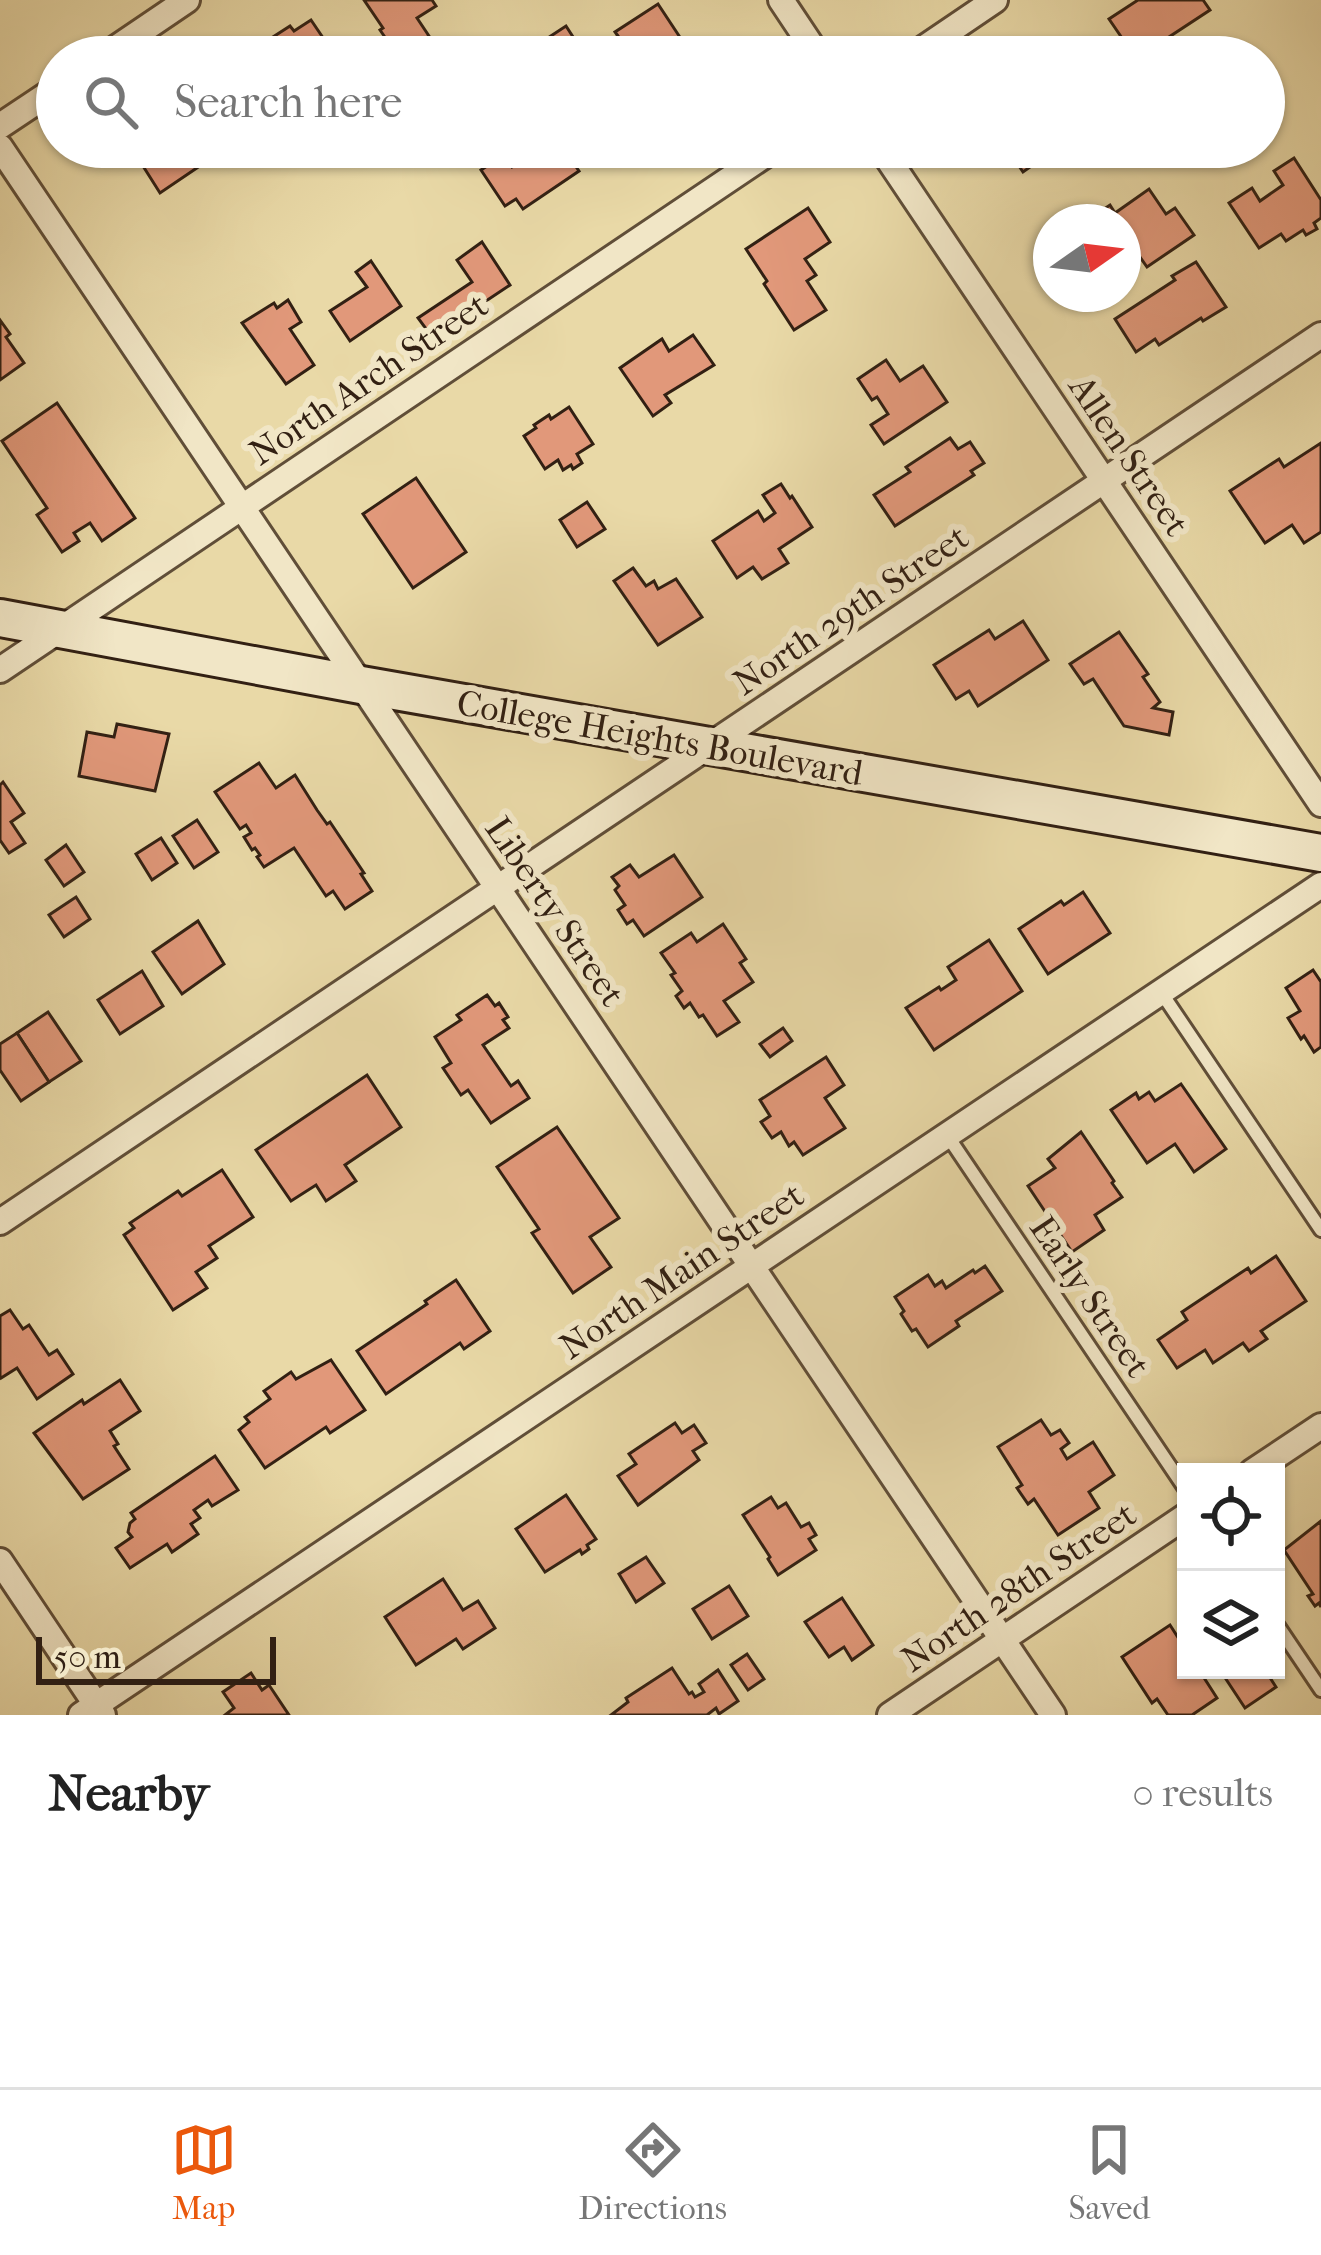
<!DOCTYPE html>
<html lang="en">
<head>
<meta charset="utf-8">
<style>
  :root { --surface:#fff; --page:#f2f2f2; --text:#222; --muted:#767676; --line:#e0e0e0; --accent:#ea580c }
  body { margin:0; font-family:"IM FELL French Canon",serif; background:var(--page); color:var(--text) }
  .controls { position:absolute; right:36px; bottom:36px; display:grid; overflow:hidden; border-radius:0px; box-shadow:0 3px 9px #0004 }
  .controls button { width:108px; height:108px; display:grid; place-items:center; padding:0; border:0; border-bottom:3px solid var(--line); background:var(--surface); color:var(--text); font:60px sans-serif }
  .compass { position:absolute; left:1033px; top:204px; width:108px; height:108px; border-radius:50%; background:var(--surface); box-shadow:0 3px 9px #0004; rotate:76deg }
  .scale { position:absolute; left:36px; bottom:30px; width:240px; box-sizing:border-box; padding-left:12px; border:6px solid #322013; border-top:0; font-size:33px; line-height:42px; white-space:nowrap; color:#322013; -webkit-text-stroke:9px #f1e6c6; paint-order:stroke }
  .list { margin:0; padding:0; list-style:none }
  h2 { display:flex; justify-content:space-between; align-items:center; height:156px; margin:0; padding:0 48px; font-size:51px }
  h2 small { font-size:39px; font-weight:400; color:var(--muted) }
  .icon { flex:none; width:66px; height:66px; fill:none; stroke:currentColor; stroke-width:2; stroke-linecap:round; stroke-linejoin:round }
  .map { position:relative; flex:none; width:1321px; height:1715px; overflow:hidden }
  .search { position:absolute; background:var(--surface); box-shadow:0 3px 9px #0004; left:36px; right:36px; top:36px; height:132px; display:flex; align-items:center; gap:30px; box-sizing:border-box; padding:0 42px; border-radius:66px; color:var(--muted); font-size:45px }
  .sheet { height:372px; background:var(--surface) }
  nav { display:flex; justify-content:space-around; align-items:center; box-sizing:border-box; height:168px; border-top:3px solid var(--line); background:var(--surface); font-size:33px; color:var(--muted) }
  nav a { display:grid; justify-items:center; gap:6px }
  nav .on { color:var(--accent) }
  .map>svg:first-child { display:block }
</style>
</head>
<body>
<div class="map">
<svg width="1321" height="1715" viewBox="0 0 1321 1715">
  <rect width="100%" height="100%" fill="#e9d9a7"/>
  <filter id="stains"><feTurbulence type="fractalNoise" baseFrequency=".00167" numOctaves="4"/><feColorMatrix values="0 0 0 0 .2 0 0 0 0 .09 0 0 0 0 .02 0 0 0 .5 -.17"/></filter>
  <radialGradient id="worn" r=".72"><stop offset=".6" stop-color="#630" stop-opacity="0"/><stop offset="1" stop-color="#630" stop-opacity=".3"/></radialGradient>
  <!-- building -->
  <g fill="#e1987a" stroke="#322013" stroke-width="3">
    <path d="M364 0H432L436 6 417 18 429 36 398 56 380 30 383 28Z"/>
    <path d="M1138 0H1203L1210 10 1166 39 1176 54 1172 57H1135L1109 19Z"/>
    <path d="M658 4 693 57H616L618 56 609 42 618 36 615 32Z"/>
    <path d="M311 20 336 57H263L260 54 277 43 273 37 290 26 294 31Z"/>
    <path d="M566 26 586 57H528L525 53Z"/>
    <path d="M131 147H216L206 153 210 159 160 193Z"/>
    <path d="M543 147H562L579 171 523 209 516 199 505 206 481 170 504 155 512 167Z"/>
    <path d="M1006 147H1035L1043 158 1023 172Z"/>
    <path d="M1294 158 1321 200V218L1314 223 1317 229 1306 235 1303 230 1286 241 1281 234 1259 248 1229 203 1252 188 1260 201 1283 185 1274 171Z"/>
    <path d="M1149 189 1166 214 1175 208 1194 235 1147 267 1135 250 1123 258V222L1086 221 1110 205 1115 213Z"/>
    <path d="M808 208 830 242 805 259 816 275 807 281 826 310 794 330 764 284 767 281 746 249Z"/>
    <path d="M482 242 510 285 432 337 418 318 472 282 457 260Z"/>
    <path d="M371 261 401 306 350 341 330 311 367 287 356 272Z"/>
    <path d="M1196 262 1226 307 1203 321 1201 318 1159 345 1155 339 1136 352 1115 319 1175 280 1172 276Z"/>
    <path d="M288 300 301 322 290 329 314 365 286 384 242 323 274 303 277 308Z"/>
    <path d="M0 320 10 334 6 337 24 363 0 380Z"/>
    <path d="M693 335 714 365 665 395 671 403 653 416 620 368 662 339 669 351Z"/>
    <path d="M886 360 900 381 923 366 947 402 884 444 871 425 888 414 877 397 872 400 858 379Z"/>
    <path d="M57 403 135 518 102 541 90 523 74 533 79 541 62 552 37 515 47 508 2 441Z"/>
    <path d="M569 407 593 444 577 454 582 463 573 469 571 465 563 470 558 460 545 469 524 436 536 428 534 425 549 415 551 419Z"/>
    <path d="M950 438 958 449 970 442 984 463 971 471 974 475 895 526 874 495 910 472 906 467Z"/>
    <path d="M1321 443V532L1304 543 1292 525 1265 543 1230 491 1279 459 1284 467Z"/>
    <path d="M416 478 466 552 413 588 363 514Z"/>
    <path d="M781 484 790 498 792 496 812 527 779 549 788 563 762 579 753 567 737 578 713 541 758 511 764 521 775 513 763 495Z"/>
    <path d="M587 502 605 529 577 547 560 520Z"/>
    <path d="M633 568 646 586 654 581 658 589 676 579 702 617 658 645 614 581Z"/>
    <path d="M1023 621 1048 660 978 706 969 691 956 699 934 665 989 630 995 639Z"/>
    <path d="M1119 632 1148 674 1143 677 1160 702 1153 708 1173 712 1169 735 1124 726 1093 679 1084 684 1070 664Z"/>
    <path d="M117 724 169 734 155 791 79 776 87 732 114 737Z"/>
    <path d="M259 763 276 788 295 775 317 810 327 824 330 822 364 873 361 874 372 891 345 909 333 891 326 896 294 848 264 867 257 857 260 855 255 848 252 850 244 837 251 833 246 825 240 829 215 792Z"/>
    <path d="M3 782 24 813 11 822 25 843 9 853 0 840V785Z"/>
    <path d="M197 820 218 852 194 868 173 836Z"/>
    <path d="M161 838 177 863 152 880 136 854Z"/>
    <path d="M66 845 84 872 64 886 46 860Z"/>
    <path d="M674 855 702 897 644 936 633 920 627 924 618 910 625 905 615 890 619 886 612 877 630 865 639 877Z"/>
    <path d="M1083 892 1110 933 1048 974 1019 929 1061 901 1064 905Z"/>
    <path d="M76 897 90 919 64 937 49 915Z"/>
    <path d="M198 921 224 964 182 994 153 952Z"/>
    <path d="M723 924 746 959 740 963 753 982 724 1001 739 1022 717 1036 703 1015 699 1017 690 1003 684 1008 676 996 682 991 671 975 675 973 661 953 691 933 697 942Z"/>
    <path d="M989 940 1022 991 934 1050 906 1008 939 987 941 990 956 980 948 967Z"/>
    <path d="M1313 970 1321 982V1047L1314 1052 1304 1036 1301 1039 1288 1018 1300 1011 1286 988Z"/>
    <path d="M142 971 163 1006 120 1034 98 1000Z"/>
    <path d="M487 995 495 1006 499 1003 508 1017 503 1020 509 1028 483 1045 511 1086 518 1081 529 1098 491 1123 468 1090 461 1095 443 1068 451 1063 435 1037 461 1020 457 1015Z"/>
    <path d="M48 1012 81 1061 49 1082 17 1033Z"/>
    <path d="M783 1028 792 1041 770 1057 760 1044Z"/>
    <path d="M17 1033 49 1082 21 1101 0 1070V1044Z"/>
    <path d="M826 1057 844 1085 825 1098 845 1128 803 1155 794 1142 789 1146 781 1132 772 1138 761 1122 770 1116 760 1100Z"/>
    <path d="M367 1075 401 1127 345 1165 356 1181 326 1201 316 1185 291 1201 256 1150Z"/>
    <path d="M1181 1084 1226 1149 1194 1172 1175 1144 1147 1163 1111 1110 1136 1093 1139 1099 1149 1092 1155 1101Z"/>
    <path d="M557 1127 619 1218 590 1237 611 1267 573 1293 532 1233 539 1229 497 1167Z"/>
    <path d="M1081 1132 1114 1181 1112 1183 1122 1197 1095 1215 1104 1230 1072 1252 1028 1186 1055 1168 1048 1159Z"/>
    <path d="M222 1170 253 1217 209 1246 217 1258 196 1272 207 1288 173 1310 124 1235 134 1228 130 1223 178 1191 182 1196Z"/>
    <path d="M1276 1256 1306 1301 1261 1331 1267 1339 1249 1351 1243 1343 1213 1363 1205 1350 1177 1368 1158 1340 1187 1320 1182 1312 1248 1268 1251 1273Z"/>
    <path d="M985 1266 1002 1291 956 1321 959 1326 928 1347 916 1329 912 1331 901 1314 904 1311 895 1297 928 1275 935 1286 942 1281 946 1288 973 1270 975 1273Z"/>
    <path d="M456 1280 490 1331 464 1349 460 1343 386 1394 357 1351 427 1304 425 1301Z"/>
    <path d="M10 1310 23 1329 29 1325 49 1355 57 1350 73 1374 37 1399 17 1368 1 1378 0 1376V1316Z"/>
    <path d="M331 1360 365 1410 330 1433 326 1427 265 1468 239 1430 249 1422 245 1417 270 1399 264 1391 291 1372 296 1379Z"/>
    <path d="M120 1380 140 1411 110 1431 118 1444 114 1446 129 1469 83 1499 34 1433 82 1400 84 1404Z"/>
    <path d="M1041 1420 1051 1435 1060 1430 1069 1443 1061 1449 1067 1459 1093 1442 1114 1475 1089 1492 1099 1508 1058 1535 1034 1499 1028 1504 1017 1488 1022 1485 998 1447Z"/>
    <path d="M675 1423 682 1433 694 1425 706 1443 693 1451 699 1460 638 1505 618 1476 636 1464 629 1454Z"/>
    <path d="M215 1456 238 1490 212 1506 208 1500 194 1510 200 1518 191 1524 198 1534 172 1552 167 1544 130 1568 116 1548 132 1537 128 1532 130 1523 135 1519 131 1513Z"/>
    <path d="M566 1495 596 1539 587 1545 589 1549 582 1554 580 1550 545 1572 516 1529Z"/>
    <path d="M771 1497 778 1508 786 1503 801 1527 809 1523 816 1535 809 1539 816 1550 778 1575 768 1559 770 1557 743 1515Z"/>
    <path d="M1321 1521V1607L1319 1603 1315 1606 1308 1596 1313 1594 1284 1550Z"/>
    <path d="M646 1557 664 1583 636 1602 619 1574Z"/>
    <path d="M443 1579 463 1610 478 1601 495 1628 463 1649 456 1639 416 1665 385 1617Z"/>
    <path d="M729 1586 748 1616 712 1639 693 1609Z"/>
    <path d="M842 1598 873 1645 852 1660 844 1647 829 1657 805 1622Z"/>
    <path d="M1170 1625 1186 1650V1670H1199L1217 1698 1192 1715H1168L1157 1699 1152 1703 1122 1657Z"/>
    <path d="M747 1654 764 1679 748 1690 731 1665Z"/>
    <path d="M672 1668 689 1694 692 1692 695 1697 704 1692 699 1684 718 1670 738 1701 719 1714 716 1708 707 1715H611L628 1702 626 1698Z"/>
    <path d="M1220 1670H1265L1276 1687 1245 1708Z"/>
    <path d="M251 1673 262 1690 269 1685 289 1715H225L234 1708 223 1692Z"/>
  </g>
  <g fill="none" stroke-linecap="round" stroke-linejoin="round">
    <!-- lane casing -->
    <g stroke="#604e38" stroke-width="18">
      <g id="lane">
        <path d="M1161 992 1321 1230"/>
        <path d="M947 1135 1186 1490"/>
        <path d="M1276 1623 1321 1690"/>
      </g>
    </g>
    <!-- street casing -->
    <g stroke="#604e38" stroke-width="30">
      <g id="street">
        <path d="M781 0 819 57"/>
        <path d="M103 57 187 0"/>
        <path d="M911 57 995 0"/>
        <path d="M0 126 57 88"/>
        <path d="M0 147 1053 1715"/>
        <path d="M880 147 1321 804"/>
        <path d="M0 670 777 147"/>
        <path d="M0 1222 1321 335"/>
        <path d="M1252 1472 1321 1426"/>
        <path d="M0 1561 103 1715"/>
        <path d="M81 1715 1321 885"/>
        <path d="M890 1715 1186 1516"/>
      </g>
    </g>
    <!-- secondary casing -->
    <g stroke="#322013" stroke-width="42">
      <path id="secondary" d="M0 618 361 685 1321 853"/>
    </g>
    <!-- lane -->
    <use href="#lane" stroke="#f1e6c6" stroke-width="12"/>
    <!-- street -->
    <use href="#street" stroke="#f1e6c6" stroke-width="24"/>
    <!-- secondary -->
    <use href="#secondary" stroke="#f1e6c6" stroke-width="36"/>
  </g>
  <g text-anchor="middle" stroke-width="12" stroke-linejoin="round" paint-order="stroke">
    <!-- street labels -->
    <g font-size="36" fill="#322013" stroke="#f1e6c6">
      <text transform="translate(368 378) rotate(-34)" y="13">North Arch Street</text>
      <text transform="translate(1130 455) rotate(56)" y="13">Allen Street</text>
      <text transform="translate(850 609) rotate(-34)" y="13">North 29th Street</text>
      <text transform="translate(660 737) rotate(10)" y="13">College Heights Boulevard</text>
      <text transform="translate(556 911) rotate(56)" y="13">Liberty Street</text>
      <text transform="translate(681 1270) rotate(-34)" y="13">North Main Street</text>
      <text transform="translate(1091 1296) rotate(56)" y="13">Early Street</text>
      <text transform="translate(1018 1586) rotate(-34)" y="13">North 28th Street</text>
    </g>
  </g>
  <rect width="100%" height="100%" filter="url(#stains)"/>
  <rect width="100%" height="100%" fill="url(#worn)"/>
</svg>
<div class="controls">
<button><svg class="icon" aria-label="locate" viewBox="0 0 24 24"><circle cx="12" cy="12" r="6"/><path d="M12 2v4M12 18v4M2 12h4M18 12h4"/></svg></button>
<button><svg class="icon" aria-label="layers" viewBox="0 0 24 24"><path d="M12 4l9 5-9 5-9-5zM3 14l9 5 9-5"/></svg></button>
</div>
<svg class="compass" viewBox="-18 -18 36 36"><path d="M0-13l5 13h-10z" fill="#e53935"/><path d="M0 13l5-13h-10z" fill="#767676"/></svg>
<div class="scale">50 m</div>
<div class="search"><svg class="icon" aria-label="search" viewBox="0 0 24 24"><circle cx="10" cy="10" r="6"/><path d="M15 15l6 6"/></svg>Search here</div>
</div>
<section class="sheet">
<h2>Nearby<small>0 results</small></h2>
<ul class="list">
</ul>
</section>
<nav>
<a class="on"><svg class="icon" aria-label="map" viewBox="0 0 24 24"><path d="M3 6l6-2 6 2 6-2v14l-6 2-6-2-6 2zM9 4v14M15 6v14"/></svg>Map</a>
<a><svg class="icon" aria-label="directions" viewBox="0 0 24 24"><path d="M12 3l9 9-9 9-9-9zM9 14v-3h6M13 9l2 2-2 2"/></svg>Directions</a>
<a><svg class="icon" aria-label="saved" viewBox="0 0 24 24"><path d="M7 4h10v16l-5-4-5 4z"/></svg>Saved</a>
</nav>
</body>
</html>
